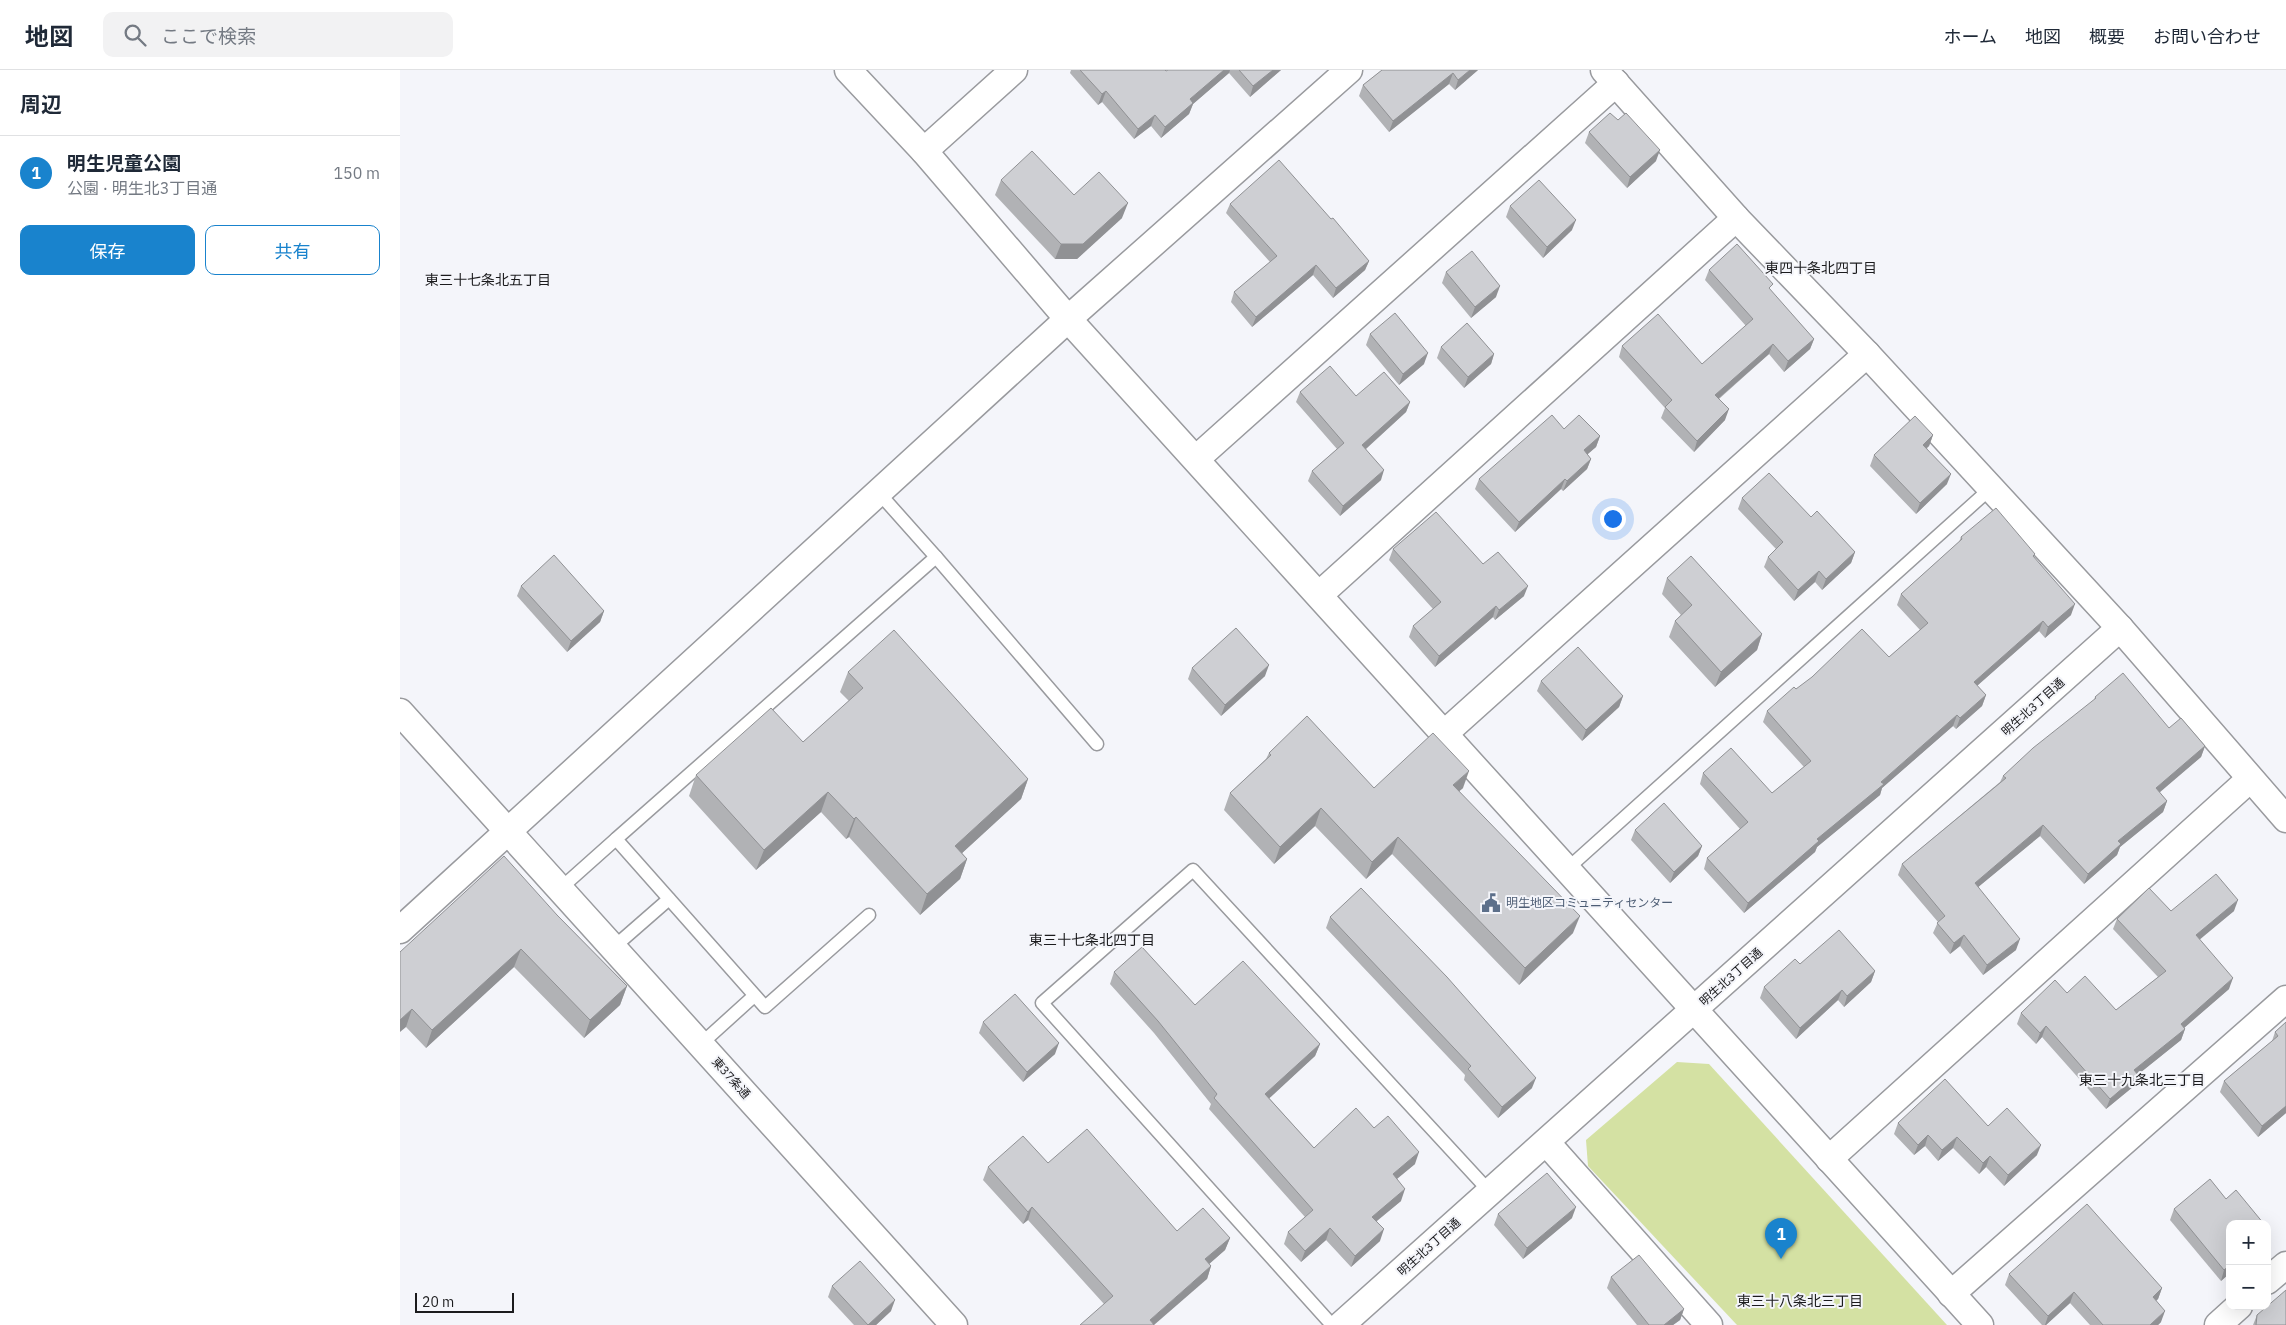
<!DOCTYPE html>
<html lang="ja">
<head>
<meta charset="utf-8">
<style>
  :root { --surface:#fff; --page:#f2f2f3; --text:#1f2937; --muted:#747a83; --line:#e0e1e3; --accent:#1983cd }
  body { margin:0; font-family:"IBM Plex Sans","Noto Sans JP",sans-serif; background:var(--page); color:var(--text) }
  .controls { position:absolute; right:15px; bottom:15px; display:grid; overflow:hidden; border-radius:10px; box-shadow:0 5px 20px #0002 }
  .controls button { width:45px; height:45px; display:grid; place-items:center; padding:0; border:0; border-bottom:1px solid var(--line); background:var(--surface); color:var(--text); font:25px sans-serif }
  .scale { position:absolute; left:15px; bottom:12px; width:99px; box-sizing:border-box; padding-left:5px; border:2px solid #1b1b1d; border-top:0; font-size:14px; line-height:18px; white-space:nowrap; color:#1b1b1d; -webkit-text-stroke:4px #f4f5fa; paint-order:stroke }
  .you { position:absolute; left:1212px; top:448px; width:18px; height:18px; margin:-12px; border:4px solid #fff; border-radius:50%; background:#1a73e8; box-shadow:0 0 0 8px #1a73e833 }
  .badge { display:grid; place-items:center; width:32px; height:32px; border-radius:50%; background:var(--accent); color:#fff; font-size:16px; font-weight:700 }
  .pin { position:absolute; translate:-50% -41px; filter:drop-shadow(0 1px 2px #0008) }
  .pin::after { content:''; position:absolute; top:26px; width:18px; height:15px; background:inherit; clip-path:polygon(0 0,100% 0,50% 100%) }
  .list { margin:0; padding:0; list-style:none }
  h2 { display:flex; justify-content:space-between; align-items:center; height:65px; margin:0; padding:0 20px; font-size:21px }
  h2 small { font-size:16px; font-weight:400; color:var(--muted) }
  .list li { display:grid; grid-template-columns:32px 1fr auto; gap:15px; align-items:center; box-sizing:border-box; height:75px; padding:0 20px; border-top:1px solid var(--line) }
  .list b { display:block; font-size:19px; white-space:nowrap }
  .list p { margin:0; font-size:16px; white-space:nowrap; color:var(--muted) }
  .list em { font-size:16px; font-style:normal; color:var(--muted) }
  .actions { display:flex; gap:10px; padding:15px 20px }
  .actions a { flex:1; padding:11px 0; border:1px solid var(--accent); border-radius:10px; text-align:center; font-size:18px; color:var(--accent) }
  .actions .main { background:var(--accent); color:#fff }
  .icon { flex:none; width:28px; height:28px; fill:none; stroke:currentColor; stroke-width:2; stroke-linecap:round; stroke-linejoin:round }
  .map { position:relative; flex:none; width:1886px; height:1255px; overflow:hidden }
  header { display:flex; align-items:center; gap:30px; box-sizing:border-box; height:70px; padding:0 25px; background:var(--surface); border-bottom:1px solid var(--line) }
  header strong { font-size:24px }
  nav { display:flex; gap:28px; margin-inline-start:auto; font-size:18px }
  .search { width:350px; height:45px; background:var(--page); display:flex; align-items:center; gap:12px; box-sizing:border-box; padding:0 18px; border-radius:10px; color:var(--muted); font-size:19px }
  main { display:flex }
  aside { flex:1; background:var(--surface) }
  .map>svg:first-child { display:block }
</style>
</head>
<body>
<header>
<strong>地図</strong>
<div class="search"><svg class="icon" aria-label="search" viewBox="0 0 24 24"><circle cx="10" cy="10" r="6"/><path d="M15 15l6 6"/></svg>ここで検索</div>
<nav><a>ホーム</a><a>地図</a><a>概要</a><a>お問い合わせ</a></nav>
</header>
<main>
<aside>
<h2>周辺<small></small></h2>
<ul class="list">
<li><span class="badge">1</span><div><b>明生児童公園</b><p>公園 · 明生北3丁目通</p></div><em>150 m</em></li>
</ul>
<div class="actions"><a class="main">保存</a><a>共有</a></div>
</aside>
<div class="map">
<svg width="1886" height="1255" viewBox="0 0 1886 1255">
  <rect width="100%" height="100%" fill="#f4f5fa"/>
  <!-- green -->
  <path fill="#d4e1a3" d="M1277 992 1309 994 1547 1255H1337L1188 1096 1186 1070Z"/>
  <g fill="none" stroke-linecap="round" stroke-linejoin="round">
    <!-- lane casing -->
    <g stroke="#999a9e" stroke-width="15">
      <g id="lane">
        <path d="M536 487 697 674"/>
        <path d="M1166 800 1591 418"/>
        <path d="M161 818 216 769"/>
        <path d="M469 845 365 937 216 769 536 487 479 423"/>
        <path d="M214 877 269 829"/>
        <path d="M301 974 354 926"/>
        <path d="M932 1255 642 933 793 800 1090 1122"/>
      </g>
    </g>
    <!-- street casing -->
    <g stroke="#999a9e" stroke-width="29">
      <g id="street">
        <path d="M448 0 524 81 668 249 1580 1255"/>
        <path d="M1204 0 1336 148 1467 284 1720 558 1886 749"/>
        <path d="M524 81 614 0"/>
        <path d="M796 389 1216 13"/>
        <path d="M919 525 1336 148"/>
        <path d="M0 642 554 1255"/>
        <path d="M1045 663 1467 284"/>
        <path d="M0 860 668 249 949 0"/>
        <path d="M1146 1072 1309 1255"/>
        <path d="M1429 1089 1850 709"/>
        <path d="M1867 1211 1886 1195"/>
        <path d="M1551 1224 1886 929"/>
        <path d="M941 1255 1720 558"/>
        <path d="M1818 1255 1839 1236"/>
      </g>
    </g>
    <!-- lane -->
    <use href="#lane" stroke="#fff" stroke-width="12"/>
    <!-- street -->
    <use href="#street" stroke="#fff" stroke-width="26"/>
  </g>
  <!-- wall -->
  <g fill="#b1b2b5">
    <path d="M671 0H765L766 1 768 0H881L850 27 829 3 793 34 789 44 761 68 751 56 734 69 702 32 698 35 670 3Z"/>
    <path d="M982 0H1078L1055 20 1049 14 989 62 959 26 963 15Z"/>
    <path d="M1189 62 1256 91 1227 118 1185 73Z"/>
    <path d="M601 110 674 125 722 148 677 189H655L595 125Z"/>
    <path d="M830 134 931 149 969 191 965 200 933 228 913 205 852 257 831 232 834 222 870 192 826 143Z"/>
    <path d="M1110 136 1172 160 1143 188 1106 147Z"/>
    <path d="M1309 200 1371 221 1414 269 1410 279 1384 302 1369 284 1319 329 1325 350 1294 382 1261 348 1265 338 1219 287 1222 276 1302 294 1346 256 1305 210Z"/>
    <path d="M1046 202 1096 227 1071 248 1042 213Z"/>
    <path d="M970 264 1024 294 999 315 966 275Z"/>
    <path d="M1041 277 1094 284 1091 294 1064 318 1037 288Z"/>
    <path d="M900 322 956 326 1010 332 1006 342 966 379 981 410 940 446 908 411 912 401 937 379 896 332Z"/>
    <path d="M1164 359 1200 366 1196 377 1187 384 1191 389 1187 399 1163 421 1161 419 1115 462 1075 419 1079 409Z"/>
    <path d="M1533 365 1529 376 1527 378 1547 414 1516 444 1470 396 1474 385Z"/>
    <path d="M1342 428 1411 447 1455 482 1451 493 1422 520 1415 512 1394 531 1364 497 1368 487 1376 479 1338 439Z"/>
    <path d="M1561 467 1634 487 1671 545 1645 568 1639 561 1577 616 1586 625 1582 636 1556 659 1553 656 1482 718 1480 725 1417 777 1415 782 1344 843 1304 799 1307 788 1340 759 1300 714 1303 703 1372 723 1404 697 1363 652 1367 641 1396 619 1489 587 1520 560 1497 535 1501 524 1559 472Z"/>
    <path d="M993 479 1083 494 1124 526 1095 550 1093 547 1035 597 1009 567 1013 556 1033 539 989 490Z"/>
    <path d="M1267 508 1362 564 1357 580 1315 617 1269 567 1275 551 1281 545 1262 524Z"/>
    <path d="M121 516 204 541 200 552 167 582 117 526Z"/>
    <path d="M792 598 865 606 821 646 788 609Z"/>
    <path d="M448 602 628 709 621 729 562 783 567 789 560 809 520 845 449 767 446 769 421 742 356 800 289 726 296 705 403 672 449 631 440 622Z"/>
    <path d="M1141 611 1223 626 1219 637 1182 671 1137 621Z"/>
    <path d="M1695 627 1769 658 1805 676 1801 687 1759 722 1767 731 1763 742 1720 777 1717 785 1684 814 1640 766 1578 817 1616 880 1583 905 1560 876 1550 884 1533 863 1538 852 1498 805 1502 794 1600 712 1603 706 1694 630Z"/>
    <path d="M869 683 974 718H1063L1059 721 1173 863 1119 915 992 784 966 809 915 756 874 794 824 740 830 723 866 689Z"/>
    <path d="M1235 760 1302 776 1298 786 1270 813 1231 770Z"/>
    <path d="M1771 841H1834L1799 869 1829 919 1784 958 1785 959 1781 970 1737 1005 1734 1016 1706 1039 1642 967 1636 974 1617 954 1621 943 1667 923 1716 940 1758 907 1713 859 1717 849Z"/>
    <path d="M157 845 227 916 220 935 184 968 114 897 26 978 6 957 0 882Z"/>
    <path d="M930 847 1132 1018 1098 1048 1064 1010 1065 1005 926 858Z"/>
    <path d="M1400 894 1475 901 1471 912 1444 937 1438 930 1396 969 1360 928 1364 917Z"/>
    <path d="M714 902 795 935 920 974 915 986 869 1028 914 1078 974 1058 1015 1094 997 1109 1001 1131 977 1151 980 1171 951 1197 926 1170 901 1192 884 1174 888 1162 905 1147 809 1039 811 1034 754 963 710 914Z"/>
    <path d="M583 952 655 984 623 1012 579 963Z"/>
    <path d="M1886 952V1043L1858 1067 1820 1022 1824 1011 1872 971 1875 962Z"/>
    <path d="M1498 1053 1588 1056 1637 1085 1604 1116 1586 1097 1579 1104 1553 1078 1538 1091 1525 1076 1514 1085 1494 1064Z"/>
    <path d="M648 1093 777 1161 830 1168 825 1180 809 1194 811 1196 807 1209 704 1234 628 1150 623 1154 583 1110 588 1097Z"/>
    <path d="M1826 1129 1830 1203 1821 1211 1770 1150 1774 1139Z"/>
    <path d="M1098 1144 1172 1148 1123 1189 1094 1155Z"/>
    <path d="M1609 1204 1762 1218 1758 1229 1756 1231 1761 1252 1758 1255H1690L1670 1233 1646 1255H1642L1605 1215Z"/>
    <path d="M1211 1207 1284 1239 1280 1250 1273 1255H1237L1207 1218Z"/>
    <path d="M432 1216 491 1241 476 1255H454L428 1227Z"/>
    <path d="M1857 1245 1886 1255H1853Z"/>
  </g>
  <!-- shaded-wall -->
  <g fill="#909194">
    <path d="M824 0H830L829 3 793 34 789 44 761 68 765 57 790 29Z"/>
    <path d="M873 0H881L850 27 853 16Z"/>
    <path d="M1070 0H1078L1055 20 1058 10Z"/>
    <path d="M1053 3 1049 14 989 62 993 51Z"/>
    <path d="M706 21 702 32 698 35 702 24Z"/>
    <path d="M755 45 751 56 734 69 738 59Z"/>
    <path d="M1260 80 1256 91 1227 118 1230 107Z"/>
    <path d="M728 133 722 148 677 189H655L661 174Z"/>
    <path d="M1176 150 1172 160 1143 188 1147 177Z"/>
    <path d="M969 191 965 200 933 228 936 218Z"/>
    <path d="M916 195 913 205 852 257 856 247Z"/>
    <path d="M1100 216 1096 227 1071 248 1075 237Z"/>
    <path d="M1414 269 1410 279 1384 302 1388 291Z"/>
    <path d="M1373 274 1369 284 1311 335 1315 325Z"/>
    <path d="M1028 283 1024 294 999 315 1003 304Z"/>
    <path d="M1094 284 1091 294 1064 318 1068 307Z"/>
    <path d="M1010 332 1006 342 959 385 962 375Z"/>
    <path d="M1329 339 1325 350 1294 382 1297 371Z"/>
    <path d="M1533 365 1529 376 1519 385 1523 375Z"/>
    <path d="M1200 366 1196 377 1180 391 1184 380Z"/>
    <path d="M1191 389 1187 399 1163 421 1167 411Z"/>
    <path d="M984 400 981 410 940 446 943 436Z"/>
    <path d="M1551 404 1547 414 1516 444 1520 433Z"/>
    <path d="M1165 409 1161 419 1115 462 1119 452Z"/>
    <path d="M1455 482 1451 493 1422 520 1426 509Z"/>
    <path d="M1419 501 1415 512 1394 531 1398 520Z"/>
    <path d="M1128 516 1124 526 1095 550 1099 540Z"/>
    <path d="M1675 534 1671 545 1645 568 1648 557Z"/>
    <path d="M1096 536 1093 547 1035 597 1039 586Z"/>
    <path d="M204 541 200 552 167 582 171 571Z"/>
    <path d="M1643 551 1639 561 1570 622 1574 612Z"/>
    <path d="M1362 564 1357 580 1315 617 1321 602Z"/>
    <path d="M869 595 865 606 821 646 825 635Z"/>
    <path d="M1586 625 1582 636 1556 659 1560 648Z"/>
    <path d="M1223 626 1219 637 1182 671 1186 660Z"/>
    <path d="M1557 645 1553 656 1482 718 1480 725 1417 777 1415 782 1344 843 1348 833 1417 769Z"/>
    <path d="M1805 676 1801 687 1752 729 1756 718Z"/>
    <path d="M1069 701 1063 718 1047 732 1053 715Z"/>
    <path d="M628 709 621 729 548 796 555 776Z"/>
    <path d="M428 722 421 742 356 800 364 780Z"/>
    <path d="M1767 731 1763 742 1720 777 1717 785 1684 814 1688 804 1718 771Z"/>
    <path d="M921 738 915 756 874 794 880 777Z"/>
    <path d="M456 747 449 767 446 769 454 749Z"/>
    <path d="M1643 755 1640 766 1571 823 1575 813Z"/>
    <path d="M998 767 992 784 966 809 972 792Z"/>
    <path d="M1302 776 1298 786 1270 813 1274 802Z"/>
    <path d="M567 789 560 809 520 845 527 824Z"/>
    <path d="M1838 830 1834 841 1792 876 1796 865Z"/>
    <path d="M1180 846 1173 863 1119 915 1125 898Z"/>
    <path d="M1564 865 1560 876 1550 884 1554 873Z"/>
    <path d="M1620 869 1616 880 1583 905 1587 895Z"/>
    <path d="M121 879 114 897 26 978 32 960Z"/>
    <path d="M1475 901 1471 912 1444 937 1447 926Z"/>
    <path d="M1833 908 1829 919 1777 964 1781 954Z"/>
    <path d="M227 916 220 935 184 968 190 950Z"/>
    <path d="M1442 920 1438 930 1396 969 1400 958Z"/>
    <path d="M12 939 6 957 0 962V950Z"/>
    <path d="M1646 956 1642 967 1636 974 1640 963Z"/>
    <path d="M1785 959 1781 970 1730 1011 1734 1000Z"/>
    <path d="M659 973 655 984 623 1012 627 1002Z"/>
    <path d="M920 974 915 986 861 1036 865 1024Z"/>
    <path d="M1738 1005 1734 1016 1706 1039 1710 1029Z"/>
    <path d="M1136 1008 1132 1018 1098 1048 1102 1037Z"/>
    <path d="M1886 1036V1043L1858 1067 1862 1056Z"/>
    <path d="M1528 1065 1525 1076 1514 1085 1518 1075Z"/>
    <path d="M1557 1067 1553 1078 1538 1091 1542 1080Z"/>
    <path d="M1641 1075 1637 1085 1604 1116 1608 1105Z"/>
    <path d="M1019 1082 1015 1094 988 1116 993 1104Z"/>
    <path d="M1590 1086 1586 1097 1579 1104 1583 1093Z"/>
    <path d="M1005 1119 1001 1131 968 1158 972 1147Z"/>
    <path d="M632 1137 628 1150 623 1154 628 1142Z"/>
    <path d="M1176 1137 1172 1148 1123 1189 1127 1178Z"/>
    <path d="M930 1158 926 1170 901 1192 905 1181Z"/>
    <path d="M984 1159 980 1171 951 1197 955 1186Z"/>
    <path d="M1871 1161 1867 1171V1164Z"/>
    <path d="M830 1168 825 1180 800 1202 805 1189Z"/>
    <path d="M1830 1195V1203L1821 1211 1824 1200Z"/>
    <path d="M811 1196 807 1209 754 1255 750 1250Z"/>
    <path d="M1762 1218 1758 1229 1749 1237 1753 1227Z"/>
    <path d="M1674 1222 1670 1233 1646 1255H1645L1648 1246Z"/>
    <path d="M495 1230 491 1241 476 1255H468Z"/>
    <path d="M1284 1239 1280 1250 1273 1255H1264Z"/>
    <path d="M1765 1241 1761 1252 1758 1255H1750Z"/>
  </g>
  <!-- building -->
  <g fill="#cecfd3" stroke="#909194">
    <path d="M680 0H765L766 1 768 0H824L790 29 793 33 765 57 755 45 738 59 706 21 702 24Z"/>
    <path d="M839 0H873L853 16Z"/>
    <path d="M982 0H1070L1058 10 1053 3 993 51 963 15Z"/>
    <path d="M1210 43 1218 50 1226 43 1260 80 1230 107 1189 62Z"/>
    <path d="M632 81 674 125 699 102 728 133 683 174H661L601 110Z"/>
    <path d="M879 90 931 149 933 148 969 191 936 218 916 195 856 247 834 222 877 186 830 134Z"/>
    <path d="M1139 110 1176 150 1147 177 1110 136Z"/>
    <path d="M1337 174 1373 214 1369 218 1414 269 1388 291 1373 274 1315 325 1329 339 1297 371 1265 337 1272 330 1222 276 1258 244 1302 294 1353 249 1309 200Z"/>
    <path d="M1072 181 1100 216 1075 237 1046 202Z"/>
    <path d="M995 243 1028 283 1003 304 970 264Z"/>
    <path d="M1067 253 1094 284 1068 307 1041 277Z"/>
    <path d="M930 296 956 326 984 302 1010 332 962 375 984 400 943 436 912 401 944 373 900 322Z"/>
    <path d="M1152 345 1164 359 1179 345 1200 366 1184 380 1191 389 1167 411 1165 409 1119 452 1079 409Z"/>
    <path d="M1515 346 1533 365 1523 375 1551 404 1520 433 1474 385Z"/>
    <path d="M1369 403 1411 447 1417 441 1455 482 1426 509 1419 501 1398 520 1368 487 1383 472 1342 428Z"/>
    <path d="M1596 438 1635 484 1633 486 1675 534 1648 557 1643 551 1574 612 1586 625 1560 648 1557 645 1481 712 1484 714 1417 769 1419 771 1348 833 1307 788 1348 752 1303 703 1331 678 1372 723 1411 691 1367 641 1394 617 1396 619 1412 607 1462 559 1489 587 1528 553 1501 524 1562 469 1561 467Z"/>
    <path d="M1036 442 1083 494 1098 482 1128 516 1099 540 1096 536 1039 586 1013 556 1041 532 993 479Z"/>
    <path d="M154 485 204 541 171 571 121 516Z"/>
    <path d="M1291 486 1362 564 1321 602 1275 551 1292 535 1267 508Z"/>
    <path d="M836 558 869 595 825 635 792 598Z"/>
    <path d="M494 560 628 709 555 776 567 789 527 824 456 747 454 749 428 722 364 780 296 705 371 638 403 672 463 618 448 602Z"/>
    <path d="M1178 577 1223 626 1186 660 1141 611Z"/>
    <path d="M1723 603 1769 658 1781 648 1805 676 1756 718 1767 731 1718 771 1721 774 1688 804 1643 755 1575 813 1620 869 1587 895 1564 865 1554 873 1537 853 1545 846 1502 794 1606 708 1603 706 1633 678 1696 628 1695 627Z"/>
    <path d="M907 646 974 718 1033 663 1069 701 1053 715 1180 846 1125 898 998 767 972 792 921 738 880 777 830 723 871 685 869 683Z"/>
    <path d="M1264 733 1302 776 1274 802 1235 760Z"/>
    <path d="M104 786 157 845 227 916 190 950 121 879 32 960 12 939 0 950V882Z"/>
    <path d="M1816 804 1838 830 1796 865 1833 908 1781 954 1785 959 1734 1000 1738 1005 1710 1029 1646 956 1640 963 1621 943 1655 910 1667 923 1685 906 1716 940 1766 901 1717 849 1749 818 1771 841Z"/>
    <path d="M961 818 1047 907 1136 1008 1102 1037 1068 999 1071 996 930 847Z"/>
    <path d="M1439 860 1475 901 1447 926 1442 920 1400 958 1364 917 1395 889 1400 894Z"/>
    <path d="M742 877 795 935 843 891 920 974 865 1024 914 1078 956 1038 974 1058 988 1046 1019 1082 993 1104 1005 1119 972 1147 984 1159 955 1186 930 1158 905 1181 888 1162 913 1140 814 1028 817 1024 758 951 714 902Z"/>
    <path d="M615 924 659 973 627 1002 583 952Z"/>
    <path d="M1886 952V1036L1862 1056 1824 1011 1878 966 1875 962Z"/>
    <path d="M1545 1009 1588 1056 1607 1038 1641 1075 1608 1105 1590 1086 1583 1093 1557 1067 1542 1080 1528 1065 1518 1075 1498 1053Z"/>
    <path d="M687 1059 777 1161 803 1138 830 1168 805 1189 811 1196 750 1250 754 1255H680L713 1226 632 1137 628 1142 588 1097 623 1066 648 1093Z"/>
    <path d="M1147 1103 1176 1137 1127 1178 1098 1144Z"/>
    <path d="M1810 1109 1826 1129 1836 1120 1864 1154H1830V1195L1824 1200 1774 1139Z"/>
    <path d="M1687 1134 1762 1218 1753 1227 1765 1241 1750 1255H1703L1674 1222 1648 1246 1609 1204Z"/>
    <path d="M1867 1157 1871 1161 1867 1164Z"/>
    <path d="M1239 1185 1284 1239 1264 1255H1249L1211 1207Z"/>
    <path d="M460 1191 495 1230 468 1255 432 1216Z"/>
    <path d="M1886 1220V1255H1856L1857 1245Z"/>
  </g>
  <!-- icons -->
  <defs>
    <g id="civic-bare" transform="scale(1.5)"><path d="M-.6-6.5H3V-4.5H.6V-3L4-1V1h2V6H-6V1h2V-1L-.6-3ZM-1.2 2.5V6h2.4V2.5Z" fill="#5c6f8a" stroke="#f4f5fa" stroke-width="2.5" paint-order="stroke"/></g>
  </defs>
  <g fill-rule="evenodd">
    <use href="#civic-bare" x="1091" y="833"/>
  </g>
  <g text-anchor="middle" stroke-width="4" stroke-linejoin="round" paint-order="stroke">
    <!-- street labels -->
    <g font-size="12" fill="#1b1b1d" stroke="#f4f5fa">
      <text transform="translate(1633 637) rotate(-42)" y="4">明生北3丁目通</text>
      <text transform="translate(1331 907) rotate(-42)" y="4">明生北3丁目通</text>
      <text transform="translate(331 1008) rotate(48)" y="4">東37条通</text>
      <text transform="translate(1029 1177) rotate(-42)" y="4">明生北3丁目通</text>
    </g>
    <!-- service labels -->
    <g font-size="12" fill="#4e5e75" stroke="#f4f5fa" text-anchor="start">
      <text x="1106" y="837">明生地区コミュニティセンター</text>
    </g>
    <!-- neighbourhood labels -->
    <g font-size="14" fill="#1b1b1d" stroke="#f4f5fa">
      <text x="1421" y="203">東四十条北四丁目</text>
      <text x="88" y="215">東三十七条北五丁目</text>
      <text x="692" y="875">東三十七条北四丁目</text>
      <text x="1742" y="1015">東三十九条北三丁目</text>
      <text x="1400" y="1236">東三十八条北三丁目</text>
    </g>
  </g>
</svg>
<div class="controls">
<button>+</button>
<button>−</button>
</div>
<div class="scale">20 m</div>
<div class="you"></div>
<div class="pin badge" style="left:1381px;top:1189px">1</div>
</div>
</main>
</body>
</html>
